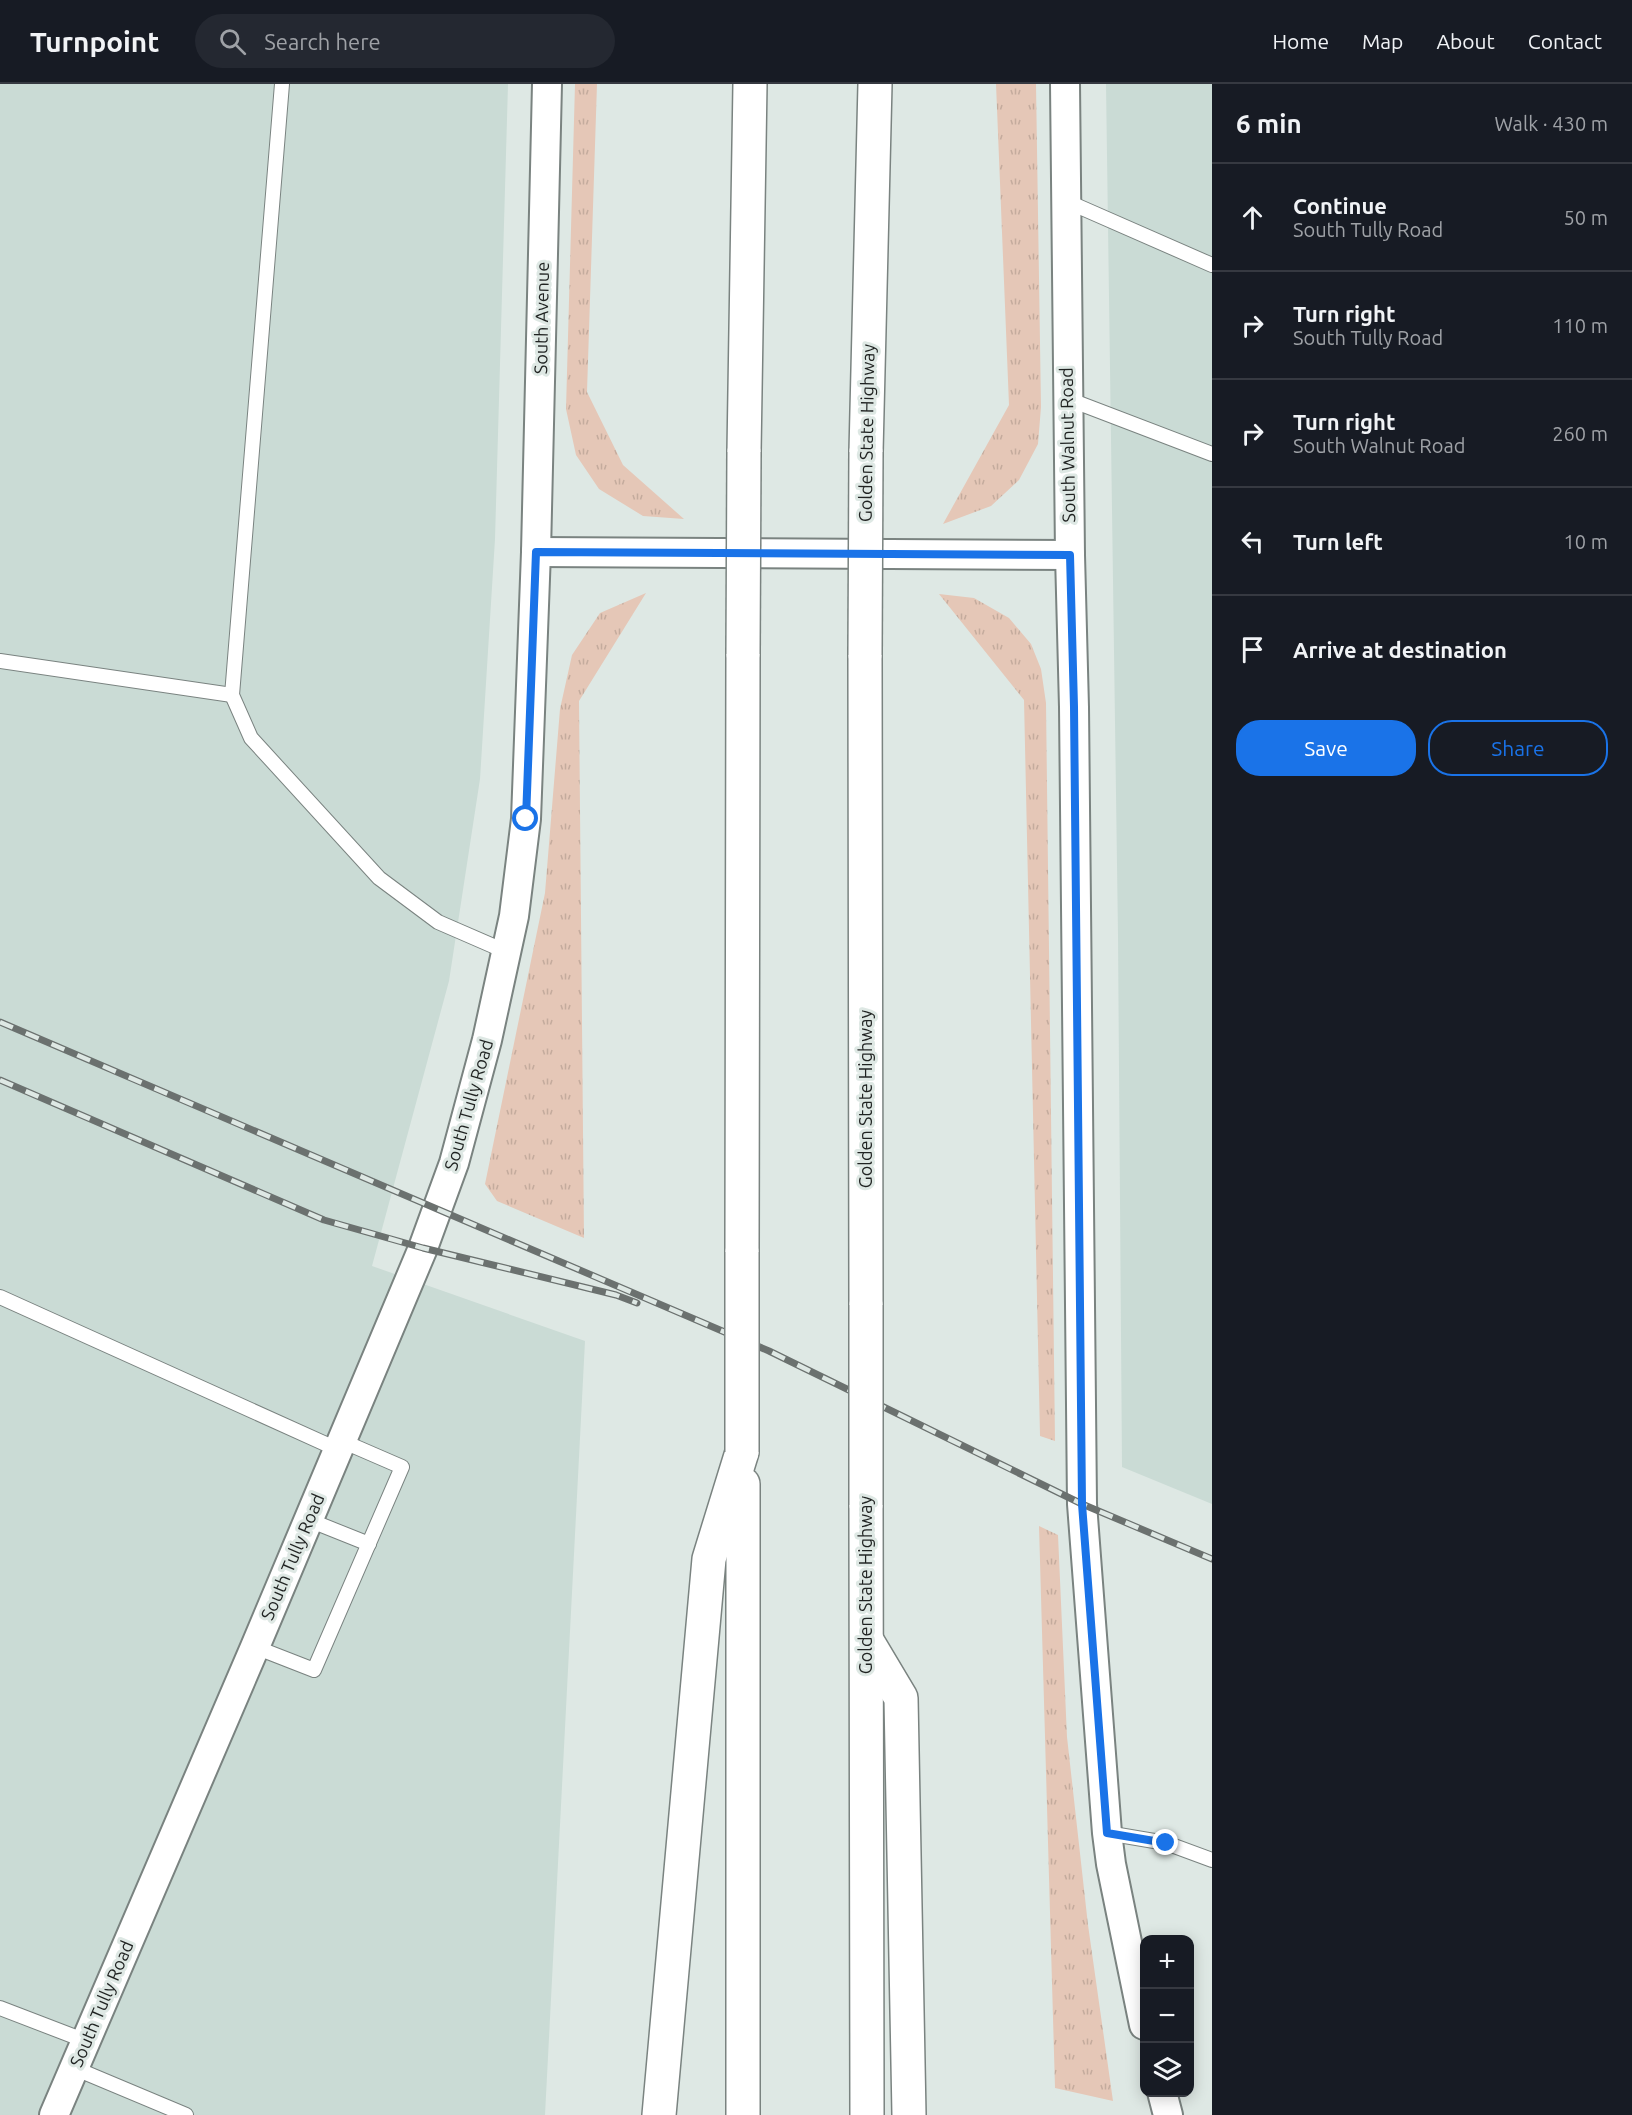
<!DOCTYPE html>
<html lang="en">
<head>
<meta charset="utf-8">
<style>
  :root { --surface:#171b24; --page:#242831; --text:#f1f3f6; --muted:#9ea1a6; --line:#363941; --accent:#1a73e8 }
  body { margin:0; font-family:Ubuntu,sans-serif; background:var(--page); color:var(--text) }
  .controls { position:absolute; right:18px; bottom:18px; display:grid; overflow:hidden; border-radius:12px; box-shadow:0 3px 15px #0003 }
  .controls button { width:54px; height:54px; display:grid; place-items:center; padding:0; border:0; border-bottom:2px solid var(--line); background:var(--surface); color:var(--text); font:30px sans-serif }
  .stop { position:absolute; width:18px; height:18px; margin:-14px; border:4px solid #1a73e8; border-radius:50%; background:#fff }
  .stop.end { background:#1a73e8; border-color:#fff; box-shadow:0 2px 6px #0008 }
  .list { margin:0; padding:0; list-style:none }
  h2 { display:flex; justify-content:space-between; align-items:center; height:78px; margin:0; padding:0 24px; font-size:26px }
  h2 small { font-size:20px; font-weight:400; color:var(--muted) }
  .list li { display:grid; grid-template-columns:39px 1fr auto; gap:18px; align-items:center; box-sizing:border-box; height:108px; padding:0 24px; border-top:2px solid var(--line) }
  .list b { display:block; font-size:22px; white-space:nowrap }
  .list p { margin:0; font-size:20px; white-space:nowrap; color:var(--muted) }
  .list em { font-size:20px; font-style:normal; color:var(--muted) }
  .actions { display:flex; gap:12px; padding:18px 24px }
  .actions a { flex:1; padding:14px 0; border:2px solid var(--accent); border-radius:24px; text-align:center; font-size:21px; color:var(--accent) }
  .actions .main { background:var(--accent); color:#fff }
  .icon { flex:none; width:33px; height:33px; fill:none; stroke:currentColor; stroke-width:2; stroke-linecap:round; stroke-linejoin:round }
  .map { position:relative; flex:none; width:1212px; height:2031px; overflow:hidden }
  header { display:flex; align-items:center; gap:36px; box-sizing:border-box; height:84px; padding:0 30px; background:var(--surface); border-bottom:2px solid var(--line) }
  header strong { font-size:28px }
  nav { display:flex; gap:33px; margin-inline-start:auto; font-size:21px }
  .search { width:420px; height:54px; background:var(--page); display:flex; align-items:center; gap:15px; box-sizing:border-box; padding:0 21px; border-radius:33px; color:var(--muted); font-size:22px }
  main { display:flex }
  aside { flex:1; background:var(--surface) }
  .map>svg:first-child { display:block }
</style>
</head>
<body>
<header>
<strong>Turnpoint</strong>
<div class="search"><svg class="icon" aria-label="search" viewBox="0 0 24 24"><circle cx="10" cy="10" r="6"/><path d="M15 15l6 6"/></svg>Search here</div>
<nav><a>Home</a><a>Map</a><a>About</a><a>Contact</a></nav>
</header>
<main>
<div class="map">
<svg width="1212" height="2031" viewBox="0 0 1212 2031">
  <defs>
    <pattern id="grass-tufts" width="24" height="20" patternUnits="userSpaceOnUse" patternTransform="scale(1.5)"><rect width="24" height="20" fill="#e5c7b7"/><path d="M3 7l-1-3M5 7V3M7 7l1-3M15 17l-1-3M17 17v-4M19 17l1-3" fill="none" stroke="#c4ab9d"/></pattern>
  </defs>
  <rect width="100%" height="100%" fill="#dee8e4"/>
  <!-- built -->
  <g fill="#cadbd5">
    <path d="M0 0H508L495 455 480 695 449 897 372 1182 585 1257 545 2031H0Z"/>
    <path d="M1106 0H1212V1420L1122 1383 1118 851Z"/>
  </g>
  <!-- grass -->
  <g fill="url(#grass-tufts)">
    <path d="M575 0H597L587 308 623 381 684 435 643 432 599 405 576 371 566 325Z"/>
    <path d="M996 0H1036L1041 323 1038 360 1019 396 991 422 943 440 1009 321Z"/>
    <path d="M646 509 579 617 584 1154 497 1117 485 1100 545 809 560 625 572 571 600 529Z"/>
    <path d="M939 510 974 514 1009 534 1031 560 1041 585 1046 619 1055 1357 1040 1352 1024 616Z"/>
    <path d="M1039 1442 1058 1451 1067 1653 1088 1841 1113 2017 1055 2004Z"/>
  </g>
  <g fill="none" stroke-linecap="round" stroke-linejoin="round">
    <!-- lane casing -->
    <g stroke="#7a8380" stroke-width="16">
      <g id="lane">
        <path d="M282 0 232 611 251 654 379 794 438 838 507 868"/>
        <path d="M1066 117 1212 181"/>
        <path d="M1068 315 1212 370"/>
        <path d="M0 577 232 611"/>
        <path d="M0 1213 339 1366"/>
        <path d="M309 1436 369 1460"/>
        <path d="M255 1563 314 1586 402 1383 342 1357"/>
        <path d="M1107 1749 1166 1759 1212 1776"/>
        <path d="M0 1924 86 1957"/>
        <path d="M74 1984 186 2031"/>
      </g>
    </g>
    <!-- street casing -->
    <g stroke="#7a8380" stroke-width="32">
      <g id="street">
        <path d="M1065 0 1070 471 1074 623 1082 1420 1107 1749 1111 1780 1144 1941"/>
        <path d="M536 468 1070 471"/>
        <path d="M1162 2008 1168 2031"/>
        <path d="M54 2031 255 1563 423 1164 454 1079 487 956 514 832 526 735 536 468 547 0"/>
      </g>
    </g>
    <!-- highway casing -->
    <g stroke="#7a8380" stroke-width="36">
      <g id="highway">
        <path d="M744 368 750 0"/>
        <path d="M866 368 875 0"/>
        <path d="M865 571 866 1221"/>
        <path d="M742 1168 743 570"/>
        <path d="M743 1400V2031"/>
        <path d="M866 1421 867 2031"/>
        <path d="M867 1557 901 1614 909 2031"/>
        <path d="M659 2031 709 1475 742 1368"/>
      </g>
    </g>
    <!-- lane -->
    <use href="#lane" stroke="#fff" stroke-width="14"/>
    <!-- street -->
    <use href="#street" stroke="#fff" stroke-width="28"/>
    <!-- highway -->
    <use href="#highway" stroke="#fff" stroke-width="33"/>
    <!-- rail casing -->
    <g stroke="#6b716f" stroke-width="7">
      <g id="rail">
        <path d="M0 938 769 1267 1082 1420 1212 1475"/>
        <path d="M0 996 324 1136 423 1164 616 1211 637 1219"/>
      </g>
    </g>
    <!-- rail -->
    <use href="#rail" stroke="#dee8e4" stroke-width="4.5" stroke-dasharray="14" stroke-linecap="butt"/>
    <!-- highway-bridge casing -->
    <g stroke="#7a8380" stroke-width="36" stroke-linecap="butt">
      <g id="highway-bridge">
        <path d="M743 570 744 368"/>
        <path d="M865 571 866 368"/>
        <path d="M742 1168V1368"/>
        <path d="M866 1421V1221"/>
      </g>
    </g>
    <!-- highway-bridge -->
    <use href="#highway-bridge" stroke="#fff" stroke-width="33"/>
  </g>
  <g fill="none" stroke-linecap="round" stroke-linejoin="round">
    <!-- route -->
    <path stroke="#1a73e8" stroke-width="8" d="M526 735 536 468 1070 471 1074 623 1082 1420 1107 1749 1166 1759"/>
  </g>
  <g text-anchor="middle" stroke-width="6" stroke-linejoin="round" paint-order="stroke">
    <!-- street labels -->
    <g font-size="18" fill="#1f2221" stroke="#dee8e4">
      <text transform="translate(542 234) rotate(-89)" y="6">South Avenue</text>
      <text transform="translate(867 349) rotate(-89)" y="6">Golden State Highway</text>
      <text transform="translate(1068 361) rotate(-91)" y="6">South Walnut Road</text>
      <text transform="translate(866 1015) rotate(-90)" y="6">Golden State Highway</text>
      <text transform="translate(469 1021) rotate(-74)" y="6">South Tully Road</text>
      <text transform="translate(293 1473) rotate(-67)" y="6">South Tully Road</text>
      <text transform="translate(866 1501) rotate(-90)" y="6">Golden State Highway</text>
      <text transform="translate(102 1920) rotate(-67)" y="6">South Tully Road</text>
    </g>
  </g>
</svg>
<div class="controls">
<button>+</button>
<button>−</button>
<button><svg class="icon" aria-label="layers" viewBox="0 0 24 24"><path d="M12 4l9 5-9 5-9-5zM3 14l9 5 9-5"/></svg></button>
</div>
<div class="stop" style="left:526px;top:735px"></div>
<div class="stop end" style="left:1166px;top:1759px"></div>
</div>
<aside>
<h2>6 min<small>Walk · 430 m</small></h2>
<ul class="list">
<li><svg class="icon" aria-label="ahead" viewBox="0 0 24 24"><path d="M12 20V5M6 11l6-6 6 6"/></svg><div><b>Continue</b><p>South Tully Road</p></div><em>50 m</em></li>
<li><svg class="icon" aria-label="right" viewBox="0 0 24 24"><path d="M7 20v-9h11M14 6l5 5-5 5"/></svg><div><b>Turn right</b><p>South Tully Road</p></div><em>110 m</em></li>
<li><svg class="icon" aria-label="right" viewBox="0 0 24 24"><path d="M7 20v-9h11M14 6l5 5-5 5"/></svg><div><b>Turn right</b><p>South Walnut Road</p></div><em>260 m</em></li>
<li><svg class="icon" aria-label="left" viewBox="0 0 24 24"><path d="M17 20v-9H6M10 6l-5 5 5 5"/></svg><div><b>Turn left</b></div><em>10 m</em></li>
<li><svg class="icon" aria-label="arrive" viewBox="0 0 24 24"><path d="M6 21V4h12l-3 4 3 4H6"/></svg><div><b>Arrive at destination</b></div></li>
</ul>
<div class="actions"><a class="main">Save</a><a>Share</a></div>
</aside>
</main>
</body>
</html>
